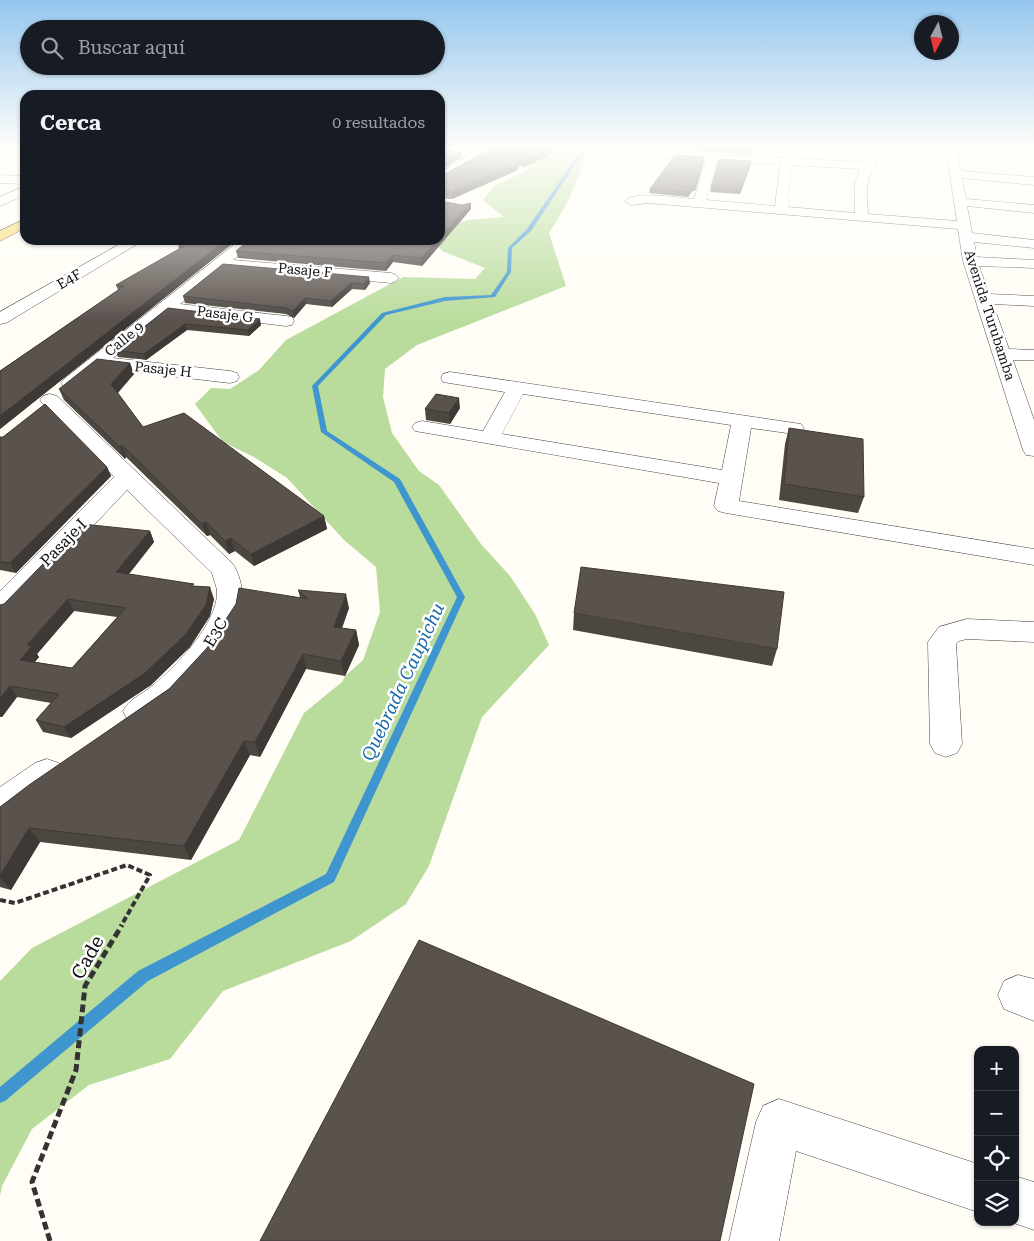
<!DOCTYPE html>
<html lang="es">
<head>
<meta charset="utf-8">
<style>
  :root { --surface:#171b24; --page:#20242c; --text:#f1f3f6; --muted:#9ea1a6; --line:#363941 }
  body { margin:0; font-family:"Roboto Serif",serif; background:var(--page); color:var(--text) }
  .controls { position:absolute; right:15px; bottom:15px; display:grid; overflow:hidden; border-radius:10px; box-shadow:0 1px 4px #0004 }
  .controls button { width:45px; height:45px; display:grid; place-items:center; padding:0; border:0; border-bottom:1px solid var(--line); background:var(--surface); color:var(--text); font:25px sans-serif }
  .compass { position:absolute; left:914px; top:15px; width:45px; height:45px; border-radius:50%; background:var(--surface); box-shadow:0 1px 4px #0004; rotate:187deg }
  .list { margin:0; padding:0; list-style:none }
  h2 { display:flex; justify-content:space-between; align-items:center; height:65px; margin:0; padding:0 20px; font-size:21px }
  h2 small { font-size:16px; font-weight:400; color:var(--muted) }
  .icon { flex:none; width:28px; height:28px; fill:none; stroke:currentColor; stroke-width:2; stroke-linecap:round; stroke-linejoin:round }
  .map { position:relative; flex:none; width:1034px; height:1241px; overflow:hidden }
  .search { position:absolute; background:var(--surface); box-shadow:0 1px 4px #0004; left:20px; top:20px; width:425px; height:55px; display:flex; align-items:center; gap:12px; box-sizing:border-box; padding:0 18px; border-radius:28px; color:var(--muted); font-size:19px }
  .panel { position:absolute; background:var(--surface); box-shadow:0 1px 4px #0004; left:20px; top:90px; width:425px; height:155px; border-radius:15px }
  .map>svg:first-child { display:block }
</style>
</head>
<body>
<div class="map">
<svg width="1034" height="1241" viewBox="0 0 1034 1241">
  <rect width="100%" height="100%" fill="#fffdf5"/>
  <!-- forest -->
  <path fill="#b9dc9c" d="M552 148H597L586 153C578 182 566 208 549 233L566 286 417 345 385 369 383 397 392 433 419 471 439 485 481 544 510 576 535 614 549 645 482 717 429 866 406 904 351 941 223 991 170 1059 89 1085 32 1129 2 1186 0 1196V981L32 948 239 840 304 713 342 682 345 676 363 660 380 612 376 567 344 540 287 478 254 457 223 442 195 404 211 388 230 389 259 370 286 340 403 277 475 279 485 268 442 251 433 240H440L445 227 468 220 504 217 483 200 494 186 524 172 535 160Z"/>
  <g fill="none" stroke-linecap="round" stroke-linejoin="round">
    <!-- stream -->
    <path fill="#3f96cf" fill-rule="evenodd" d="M583 148H586L531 231 512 248 511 272 495 297 445 301 386 315 318 386 327 431 400 479 465 597 334 882 148 981 5 1101 0 1103V1087L138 971 326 874 457 597 394 482 321 432 312 386 382 313 445 297 491 295 507 272 508 248 527 229Z"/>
    <!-- minor casing -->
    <g stroke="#444" stroke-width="1">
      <g id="minor">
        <path d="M481 148H493L440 182V173Z"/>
        <path d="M850 148 946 149V148L1034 152V158L957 153 961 171 1034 177V185L962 178 966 199 1034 205V213L967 206 972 233 1034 240V248L974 242 977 257 1034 260V268L979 266 989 294 1034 296V306L993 304 1009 349 1034 350V360H1013L1034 420V456L1026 455 1023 450 963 261 958 229 648 203 631 205 625 201C635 190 679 198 694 199L706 160 646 156 645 154 646 152 650 151 864 162 860 151 851 150ZM870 152 947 156 957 221 868 214C867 195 864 180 876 164ZM717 161 780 164 775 206 706 200ZM791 165 860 169 855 182V213L788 207Z"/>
        <path d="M0 175 25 176V184L0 183Z"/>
        <path d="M25 186V195L0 206V197Z"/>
        <path d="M127 240H144L6 323 0 324V312Z"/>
        <path d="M240 240H256L233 260 391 273 396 275 399 278 396 281 391 283 224 268 180 304 286 316 292 317 294 321 292 325 286 326 169 312 113 358 230 371 237 373 239 377 237 381 230 383 101 368C90 377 79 391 64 387L61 383 64 379Z"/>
        <path d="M450 372 801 424 804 428 801 432 794 434 751 428 739 501 1034 549V565L726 513 718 511 714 506 719 483 415 431 412 427 415 423 422 421 483 431 505 392 443 382 441 378 443 374ZM523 394 731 425 722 470 502 434Z"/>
        <path d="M50 394 57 396 233 564C243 580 244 598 239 616 233 641 165 723 138 723 135 723 130 720 127 719L123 711C129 699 141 695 152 686 175 668 218 623 217 592 217 586 213 579 212 573L127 490 10 614 0 616V591L114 477 43 404 40 400 43 396Z"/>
        <path d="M967 619 1034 622V642L967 639 959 641 956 644 962 744 957 753 946 757 935 753 930 744 928 642 939 627Z"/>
        <path d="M47 759 59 763 63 773C55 791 19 814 0 821V787L35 763Z"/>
        <path d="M1018 975 1034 979V1021L1004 1009 998 995 1004 981Z"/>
        <path d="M779 1099 978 1164V1212L796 1151 779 1241H729L756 1122 763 1106Z"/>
        <path d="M1015 1176 1034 1182V1230L1011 1222H1015Z"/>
      </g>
    </g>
    <!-- major casing -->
    <g stroke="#222" stroke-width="1">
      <path id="major" d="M25 219V228L0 241V231Z"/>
    </g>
    <!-- path-far1 -->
    <path stroke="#333" stroke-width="4" stroke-dasharray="6 3" stroke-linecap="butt" d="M0 900 15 903 127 865 150 875 121 926"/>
    <!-- path -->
    <path stroke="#333" stroke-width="5" stroke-dasharray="8 4" stroke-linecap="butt" d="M50 1241 32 1182 76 1070 85 986 122 925"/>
    <!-- minor -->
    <use href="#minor" fill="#fff" fill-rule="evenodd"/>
    <!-- major -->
    <use href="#major" fill="#f9d66b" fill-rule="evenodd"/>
  </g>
  <!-- wall -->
  <g fill="#4d4742" fill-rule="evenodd">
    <path d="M682 148H757L754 154 681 151Z"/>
    <path d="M486 151 548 156 524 167 519 166 518 170 452 199 440 198V177Z"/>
    <path d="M704 157 695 191H692L688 197 649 193 650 189Z"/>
    <path d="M751 164 740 194 710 192 711 188Z"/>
    <path d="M471 203V209L422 266 393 262 386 271 238 258 236 251 462 205Z"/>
    <path d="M184 240H237L0 429V371L118 290 116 285 179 249 178 244Z"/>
    <path d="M223 264 370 283 365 290 352 289 332 307 306 304 294 318 286 314 185 303 183 296Z"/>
    <path d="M168 308 261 325 249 336 187 330 146 360 118 357 115 350Z"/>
    <path d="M130 363 134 374 118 393 143 427 324 516 327 529 254 566 235 551 229 554 210 535 207 536 126 457 125 459 64 400 59 389Z"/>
    <path d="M460 408 450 424 426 420 425 409Z"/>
    <path d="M789 428 864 497 858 513 779 500 785 444Z"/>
    <path d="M0 437 107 467 111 476 16 573 0 570Z"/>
    <path d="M150 531 154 542 129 574 195 586 214 599 210 616 190 647 151 685 71 738 43 732 36 720 51 703 17 697 2 717H0V605L4 604ZM74 611 117 617 72 668 35 662 39 657 37 654Z"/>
    <path d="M298 590 349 608 342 628 356 630 359 645 345 676 306 669 260 757 250 755 191 860 40 842 11 890 0 887V807L300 597Z"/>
    <path d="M574 613 777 649 772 666 573 630Z"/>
  </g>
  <!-- shaded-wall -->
  <g fill="#3f3936">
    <path d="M550 148H554L548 156 524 167 525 161Z"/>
    <path d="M462 152V157L440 171V165Z"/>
    <path d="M704 157V162L695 191V186Z"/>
    <path d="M519 160V166L518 170 452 199 451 192Z"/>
    <path d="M751 161V164L740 194V191Z"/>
    <path d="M692 186V191L688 197 689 192Z"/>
    <path d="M471 203V209L422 266 421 258 438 240H440V237Z"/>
    <path d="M226 240H237L0 429V416Z"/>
    <path d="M393 255V262L386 271V263Z"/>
    <path d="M369 277 370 283 365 290 364 284Z"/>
    <path d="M351 283 352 289 332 307 331 301Z"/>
    <path d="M305 298 306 304 294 318 293 311Z"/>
    <path d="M260 319 261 325 249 336 248 330Z"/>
    <path d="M185 324 187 330 146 360 144 354Z"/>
    <path d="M130 363 134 374 115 395 111 384Z"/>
    <path d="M459 398 460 408 450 424 449 413Z"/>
    <path d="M122 445 126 457 125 459 120 447Z"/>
    <path d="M107 467 111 476 16 573 10 563Z"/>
    <path d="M324 516 327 529 254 566 251 554Z"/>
    <path d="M206 522 210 535 207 536 202 524Z"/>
    <path d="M150 531 154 542 121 584 116 572Z"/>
    <path d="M231 538 235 551 229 554 225 541Z"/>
    <path d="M210 587 214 599 210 616 190 647 151 685 71 738 64 727Z"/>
    <path d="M346 594 349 608 337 642 334 627Z"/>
    <path d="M68 599 74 611 37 654 39 657 27 671 20 660 27 645Z"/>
    <path d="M356 630 359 645 345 676 341 661Z"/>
    <path d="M303 654 306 669 260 757 255 742Z"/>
    <path d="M10 686 17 697 2 717 0 715V698Z"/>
    <path d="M244 741 250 755 191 860 184 846Z"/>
    <path d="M29 828 40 842 11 890 0 878V876Z"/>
  </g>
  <!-- building -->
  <g fill="#5a524d" stroke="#3f3936" fill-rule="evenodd">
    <path d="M489 148H550L548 150 525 161 519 160 518 164 451 192 440 191V177L486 151Z"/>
    <path d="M707 148H756L755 150Z"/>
    <path d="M440 150 462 152 440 165Z"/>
    <path d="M675 155 704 157 695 186H692L689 192 650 189Z"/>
    <path d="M719 159 751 161 740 191 711 188Z"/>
    <path d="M440 201 462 205 471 203 440 237Z"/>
    <path d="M184 240H226L0 416V371L124 286 116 285 186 245 178 244Z"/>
    <path d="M249 240H438L421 258 393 255 386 263 236 251Z"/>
    <path d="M223 264 369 277 364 284 351 283 331 301 305 298 293 311 285 308 183 296Z"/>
    <path d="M168 308 260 319 248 330 185 324 144 354 115 350Z"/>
    <path d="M97 359 130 363 111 384 143 427 184 413 324 516 251 554 231 538 225 541 206 522 202 524 122 445 120 447 59 389Z"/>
    <path d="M436 394 459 398 449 413 425 409Z"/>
    <path d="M45 404 107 467 10 563 0 562V437H3Z"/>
    <path d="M789 428 863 439 864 497 784 484Z"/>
    <path d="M82 524 150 531 116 572 194 584 191 586 210 587 206 605 185 635 145 673 64 727 36 720 59 694 10 686 0 698V605L4 604ZM68 599 126 608 72 668 20 660 32 646 27 645Z"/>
    <path d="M581 567 784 592 777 649 574 613Z"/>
    <path d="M239 588 308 599 298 590 346 594 334 627 356 630 341 661 303 654 255 742 244 741 184 846 29 828 0 876V807L29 785 169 689 207 648 236 604Z"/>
    <path d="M419 940 754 1084 720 1241H260Z"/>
  </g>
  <!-- sky -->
  <linearGradient id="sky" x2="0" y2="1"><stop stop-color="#95c6ee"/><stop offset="0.46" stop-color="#fffefa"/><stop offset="1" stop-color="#fffefa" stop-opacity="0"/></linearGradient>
  <rect width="1034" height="321" fill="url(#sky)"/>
  <g text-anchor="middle" stroke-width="5" stroke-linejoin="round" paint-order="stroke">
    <!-- far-street labels -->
    <g font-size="14" fill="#111" stroke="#fff">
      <text transform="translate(305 270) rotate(5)" y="5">Pasaje F</text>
      <text transform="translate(69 279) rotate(-30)" y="5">E4F</text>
      <text transform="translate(225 314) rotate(7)" y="5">Pasaje G</text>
      <text transform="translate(990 315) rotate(72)" y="5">Avenida Turubamba</text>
      <text transform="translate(124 339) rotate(-39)" y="5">Calle 9</text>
      <text transform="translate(163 369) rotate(6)" y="5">Pasaje H</text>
    </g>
    <!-- street labels -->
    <g font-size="16" fill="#111" stroke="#fff">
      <text transform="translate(63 542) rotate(-46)" y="6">Pasaje I</text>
      <text transform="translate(215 632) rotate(-60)" y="6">E3C</text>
    </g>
    <!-- water labels -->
    <g font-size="18" font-style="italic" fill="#1768a6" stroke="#fff">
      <text transform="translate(403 682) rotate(-65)" y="6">Quebrada Caupichu</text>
    </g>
    <!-- near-street labels -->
    <g font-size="19" fill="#111" stroke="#fff">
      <text transform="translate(87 957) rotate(-61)" y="7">Cade</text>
    </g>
  </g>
</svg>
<div class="controls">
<button>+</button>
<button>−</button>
<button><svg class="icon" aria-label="locate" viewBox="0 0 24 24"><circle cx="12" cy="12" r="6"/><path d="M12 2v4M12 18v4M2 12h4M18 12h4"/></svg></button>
<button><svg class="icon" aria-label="layers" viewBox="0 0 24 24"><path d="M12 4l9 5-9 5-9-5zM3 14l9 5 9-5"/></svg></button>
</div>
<svg class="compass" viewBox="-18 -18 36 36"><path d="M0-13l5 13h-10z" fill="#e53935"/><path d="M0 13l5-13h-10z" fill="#9ea1a6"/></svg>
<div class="search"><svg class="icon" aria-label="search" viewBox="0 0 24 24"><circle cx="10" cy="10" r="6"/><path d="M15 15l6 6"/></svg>Buscar aquí</div>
<section class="panel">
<h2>Cerca<small>0 resultados</small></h2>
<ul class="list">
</ul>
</section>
</div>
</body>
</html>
